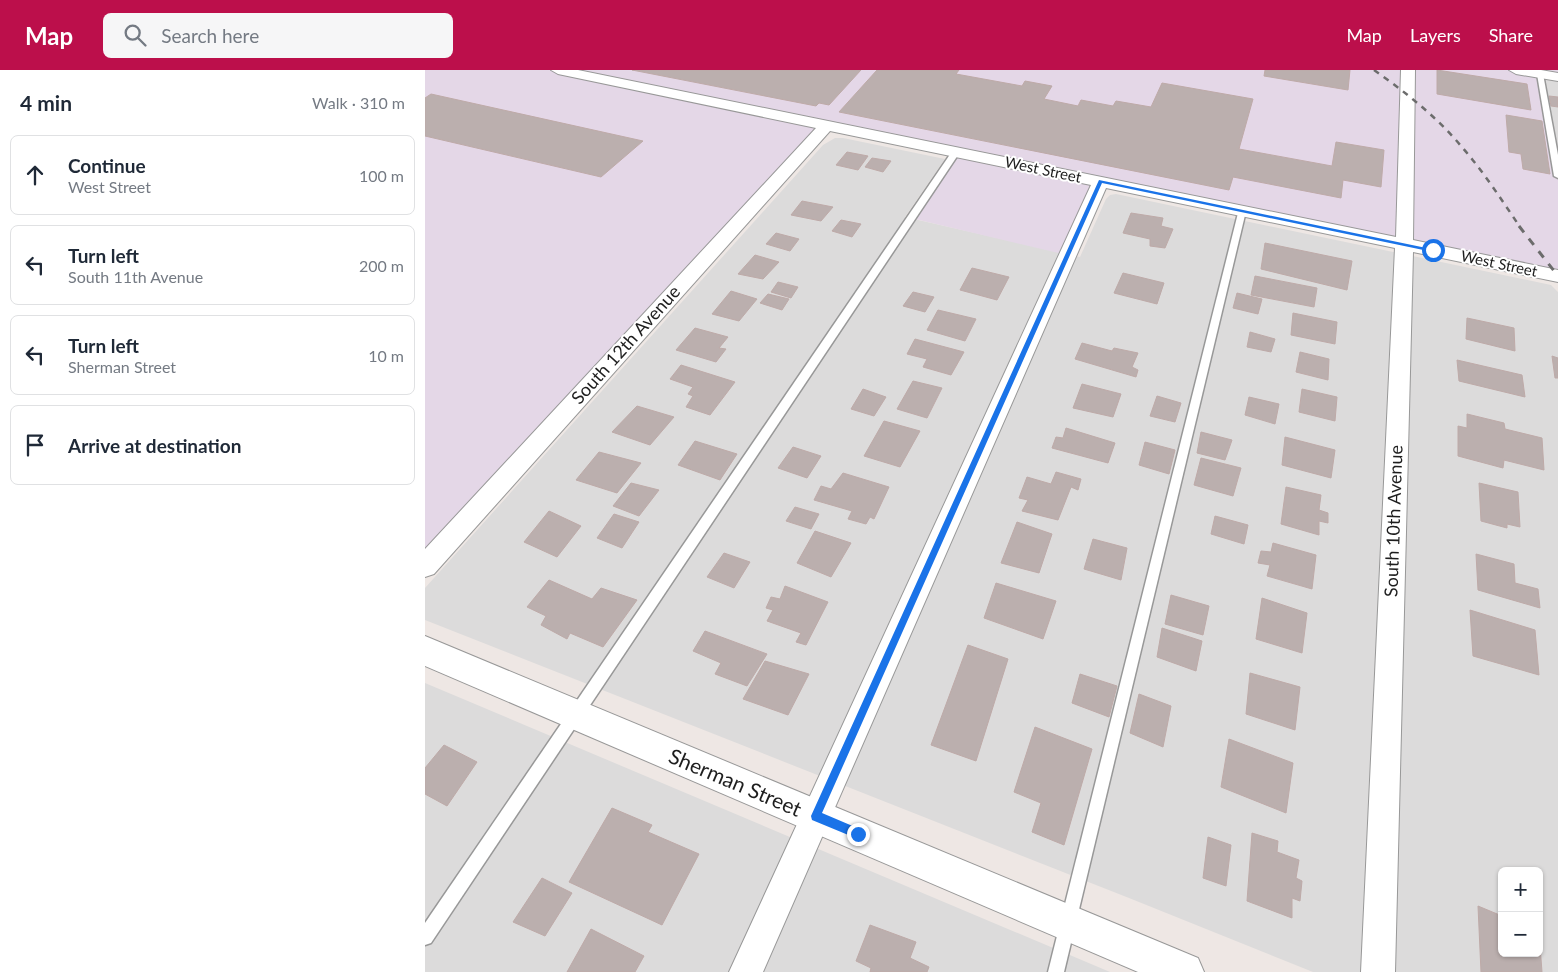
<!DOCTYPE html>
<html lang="en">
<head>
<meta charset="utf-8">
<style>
  :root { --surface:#fff; --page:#f6f6f7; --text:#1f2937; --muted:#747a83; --line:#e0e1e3; --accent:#bc0f4b }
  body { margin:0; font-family:Lato,sans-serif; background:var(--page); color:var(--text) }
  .controls { position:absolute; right:15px; bottom:15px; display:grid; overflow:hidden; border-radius:8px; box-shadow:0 1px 4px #0004 }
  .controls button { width:45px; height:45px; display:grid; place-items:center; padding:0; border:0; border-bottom:1px solid var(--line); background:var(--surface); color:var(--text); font:25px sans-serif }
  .stop { position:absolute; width:15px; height:15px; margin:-11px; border:4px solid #1a73e8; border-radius:50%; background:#fff }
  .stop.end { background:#1a73e8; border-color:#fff; box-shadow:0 1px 5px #0008 }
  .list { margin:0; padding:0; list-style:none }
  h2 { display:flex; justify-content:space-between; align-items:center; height:65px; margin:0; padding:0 20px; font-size:21px }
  h2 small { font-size:16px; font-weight:400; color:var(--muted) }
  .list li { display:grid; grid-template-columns:32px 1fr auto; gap:15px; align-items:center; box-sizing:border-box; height:80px; margin:0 10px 10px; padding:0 10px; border:1px solid var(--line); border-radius:8px }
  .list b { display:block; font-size:19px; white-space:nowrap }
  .list p { margin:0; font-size:16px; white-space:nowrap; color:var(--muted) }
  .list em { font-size:16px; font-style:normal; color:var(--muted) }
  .icon { flex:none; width:28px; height:28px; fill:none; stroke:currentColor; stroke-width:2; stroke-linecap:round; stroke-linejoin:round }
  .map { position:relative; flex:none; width:1133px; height:902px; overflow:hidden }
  header { display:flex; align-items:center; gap:30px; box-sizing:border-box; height:70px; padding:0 25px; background:var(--accent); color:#fff }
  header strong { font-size:24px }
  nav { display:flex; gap:28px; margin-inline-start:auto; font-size:18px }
  .search { width:350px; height:45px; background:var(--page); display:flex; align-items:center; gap:12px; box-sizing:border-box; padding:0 18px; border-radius:8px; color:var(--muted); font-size:19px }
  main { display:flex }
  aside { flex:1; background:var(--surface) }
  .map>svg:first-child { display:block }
</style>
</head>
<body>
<header>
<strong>Map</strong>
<div class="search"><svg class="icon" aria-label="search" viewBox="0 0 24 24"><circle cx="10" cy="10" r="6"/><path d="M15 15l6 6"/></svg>Search here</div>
<nav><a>Map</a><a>Layers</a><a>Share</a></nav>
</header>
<main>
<aside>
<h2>4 min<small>Walk · 310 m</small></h2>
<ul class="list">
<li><svg class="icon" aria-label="ahead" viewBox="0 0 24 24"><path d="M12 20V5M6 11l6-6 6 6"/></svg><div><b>Continue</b><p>West Street</p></div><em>100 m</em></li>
<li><svg class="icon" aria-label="left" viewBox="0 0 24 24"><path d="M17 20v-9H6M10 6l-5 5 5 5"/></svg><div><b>Turn left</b><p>South 11th Avenue</p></div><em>200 m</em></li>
<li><svg class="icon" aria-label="left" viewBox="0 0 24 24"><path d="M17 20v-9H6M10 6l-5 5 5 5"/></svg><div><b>Turn left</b><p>Sherman Street</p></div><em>10 m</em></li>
<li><svg class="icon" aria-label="arrive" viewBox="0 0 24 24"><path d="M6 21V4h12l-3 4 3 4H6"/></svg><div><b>Arrive at destination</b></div></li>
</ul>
</aside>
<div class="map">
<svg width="1133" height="902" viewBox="0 0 1133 902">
  <rect width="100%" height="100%" fill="#eee7e4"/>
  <!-- residential -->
  <g fill="#dcdbdb" fill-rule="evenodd">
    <path d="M1119 9 1133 11V90Z"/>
    <path d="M410 68H418L520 89 480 147 655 187 681 129 685 125 691 124 1126 215 1133 222V902H888L704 828 0 550V518L398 75ZM1077 801H1114V883H1077Z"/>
    <path d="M0 613 685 902H0Z"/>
  </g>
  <!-- industrial -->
  <path fill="#e4d7e7" d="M0 0H1133V7L1115 4 1133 106V206L676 111 642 185 486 148 530 82 402 55 0 496Z"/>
  <!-- building -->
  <g fill="#bbafae" stroke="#beaaa8">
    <path d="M207 0H436L404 35 394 33 391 36Z"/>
    <path d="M452 0H534L531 4 597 16 600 11 627 16 619 29 653 36 656 30 688 36 691 31 726 37 737 13 828 29 814 79 907 96 911 72 959 80 956 117 918 110 916 128 808 107 804 120 414 42Z"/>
    <path d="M840 0H925L923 20 839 6Z"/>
    <path d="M1012 0 1102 14 1106 40 1012 24Z"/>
    <path d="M6 24 218 71 176 107 0 66V28Z"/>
    <path d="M1124 26 1133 27V37L1126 36Z"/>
    <path d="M1081 45 1117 51 1125 104 1098 99 1096 84 1084 82Z"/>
    <path d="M422 82 443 86 433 100 411 95Z"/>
    <path d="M447 88 466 91 458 102 440 97Z"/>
    <path d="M377 131 408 137 396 151 366 145Z"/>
    <path d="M706 143 738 148 736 156 748 159 740 178 725 176V169L698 163Z"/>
    <path d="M416 150 436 154 427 167 407 161Z"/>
    <path d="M351 163 374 169 365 181 341 174Z"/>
    <path d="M840 173 927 191 922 220 836 199Z"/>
    <path d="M330 185 354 192 338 209 313 204Z"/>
    <path d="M547 198 584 207 572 230 535 220Z"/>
    <path d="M698 203 739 213 732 234 689 223Z"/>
    <path d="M830 206 892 218 889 237 826 225Z"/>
    <path d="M353 212 373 217 366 228 346 222Z"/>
    <path d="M306 221 332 229 314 251 287 244Z"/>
    <path d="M488 222 509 227 500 242 478 236Z"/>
    <path d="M812 223 837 229 833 244 808 238Z"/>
    <path d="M343 224 364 229 357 240 335 233Z"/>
    <path d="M513 240 551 249 540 271 502 260Z"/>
    <path d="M868 243 912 252 910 274 866 265Z"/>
    <path d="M1042 248 1089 258 1090 281 1041 269Z"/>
    <path d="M270 258 303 267 294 278 301 279 291 292 251 280Z"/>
    <path d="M825 262 850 269 846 282 822 277Z"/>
    <path d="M490 269 539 282 526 305 498 297 502 289 482 284Z"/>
    <path d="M657 273 687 281 689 278 713 283 707 297 713 300 711 307 650 289Z"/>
    <path d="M875 282 904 289 903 310 871 302Z"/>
    <path d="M1127 286 1133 288V308H1130Z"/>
    <path d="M1032 290 1097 305 1100 327 1034 311Z"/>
    <path d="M256 295 310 312 285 345 261 337 268 326 263 324 268 317 245 309Z"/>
    <path d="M488 311 517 318 502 348 472 339Z"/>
    <path d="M657 314 696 324 688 347 648 338Z"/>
    <path d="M438 319 461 327 449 346 426 339Z"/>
    <path d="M877 319 912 327 910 351 874 342Z"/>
    <path d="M732 326 756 333 750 352 725 346Z"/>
    <path d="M824 327 854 334 850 354 820 345Z"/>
    <path d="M212 336 249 347 225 375 187 362Z"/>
    <path d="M1042 344 1079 353 1080 359 1117 368 1119 400 1079 390 1078 398 1033 386V356L1042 358Z"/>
    <path d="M459 351 495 361 475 397 439 386Z"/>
    <path d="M641 358 690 373 683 393 627 378 631 367 638 368Z"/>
    <path d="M776 362 807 370 800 390 772 383Z"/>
    <path d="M860 367 910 380 906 408 857 395Z"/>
    <path d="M270 371 312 384 295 410 253 395Z"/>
    <path d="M720 372 750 380 744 404 714 395Z"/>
    <path d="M368 377 396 386 382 408 353 398Z"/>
    <path d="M174 382 216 393 192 423 151 410Z"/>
    <path d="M776 388 816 398 808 426 769 415Z"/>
    <path d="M631 402 656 409 653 420 646 417 633 450 597 441 603 430 594 428 602 407 626 414Z"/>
    <path d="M418 403 464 417 449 449 445 447 441 454 423 449 427 441 389 430 396 416 406 419Z"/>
    <path d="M206 413 234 420 214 446 188 436Z"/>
    <path d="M1054 413 1093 422 1095 457 1082 454V458L1056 451Z"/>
    <path d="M861 417 896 425 894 440 903 443V453L894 451V465L856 454Z"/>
    <path d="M370 437 394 444 386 459 361 451Z"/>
    <path d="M124 441 156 456 132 487 99 472Z"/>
    <path d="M189 444 214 452 197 478 172 468Z"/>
    <path d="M790 446 823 455 819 474 786 464Z"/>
    <path d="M592 452 627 464 614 503 576 493Z"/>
    <path d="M390 461 426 473 406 507 372 493Z"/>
    <path d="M668 469 702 478 696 510 659 499Z"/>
    <path d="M848 473 891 485 887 519 842 506 845 495 833 493 836 481 846 482Z"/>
    <path d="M299 483 325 492 309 518 282 507Z"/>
    <path d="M1051 484 1089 494 1090 513 1113 519 1115 538 1053 520Z"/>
    <path d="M124 510 167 529 176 518 212 530 178 577 145 563 142 569 116 555 121 546 102 537Z"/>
    <path d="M571 513 631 531 618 569 559 548Z"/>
    <path d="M360 516 403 532 381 575 371 572 376 563 342 551 348 540 341 538 346 527 355 529Z"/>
    <path d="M746 525 784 536 778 565 740 554Z"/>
    <path d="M837 528 882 543 877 583 831 569Z"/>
    <path d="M1045 540 1110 560 1114 605 1048 586Z"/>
    <path d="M737 558 777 571 771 601 732 587Z"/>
    <path d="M280 561 342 584 322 616 290 604 296 593 268 581Z"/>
    <path d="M543 575 583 589 551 691 506 675Z"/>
    <path d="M340 591 384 604 363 645 318 629Z"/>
    <path d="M825 603 875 617 870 660 821 644Z"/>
    <path d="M655 604 692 616 684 647 647 633Z"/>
    <path d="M714 624 746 636 738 677 705 663Z"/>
    <path d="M610 657 667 679 639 775 607 762 616 733 589 722Z"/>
    <path d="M804 669 868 693 861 743 796 717Z"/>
    <path d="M19 675 52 692 22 736 0 724V698Z"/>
    <path d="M187 738 227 755 223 762 274 784 237 855 144 812Z"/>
    <path d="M827 763 853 771 852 782 874 790 871 808 877 811 875 831 867 828V848L822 831Z"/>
    <path d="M783 767 806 775 801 816 778 808Z"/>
    <path d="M117 808 147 823 120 866 88 852Z"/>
    <path d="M1053 836 1077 846V883H1114V862L1117 902H1056Z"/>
    <path d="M445 855 491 872 485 888 504 897 502 902H445L446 898 431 891Z"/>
    <path d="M166 859 219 886 210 902H142Z"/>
  </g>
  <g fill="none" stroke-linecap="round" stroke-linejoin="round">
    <!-- service casing -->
    <g stroke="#989898" stroke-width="3">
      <g id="service">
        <path d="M1115 2 1118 4 1133 85V108L1129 106 1112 4Z"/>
        <path d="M528 80 535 82 6 873 0 875V853Z"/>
        <path d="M814 139 821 141 639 902H623Z"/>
      </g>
    </g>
    <!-- minor casing -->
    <g stroke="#989898" stroke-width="2">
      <g id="minor">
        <path d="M126 0H153L971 167 976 0H990L988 170 1133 200V212L988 182 970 902H936L970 178 681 118 338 902H304L666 115 405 61 9 504 0 507V479L391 58 133 4Z"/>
        <path d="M1084 0H1116L1133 3V11L1091 4Z"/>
      </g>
    </g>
    <!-- tertiary casing -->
    <g stroke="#989898" stroke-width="2">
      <path id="tertiary" d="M0 566 773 888 779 902H713L0 596Z"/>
    </g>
    <!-- service -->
    <use href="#service" fill="#fff" fill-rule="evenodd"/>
    <!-- minor -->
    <use href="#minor" fill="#fff" fill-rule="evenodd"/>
    <!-- tertiary -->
    <use href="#tertiary" fill="#fff" fill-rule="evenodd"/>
    <!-- rail-far1 -->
    <path stroke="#6c6c6c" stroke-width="2.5" stroke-dasharray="6 6" stroke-linecap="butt" d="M949 0C980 22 1011 46 1036 76 1058 101 1076 129 1095 157"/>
    <!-- rail -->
    <path stroke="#6c6c6c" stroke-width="3" stroke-dasharray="8 8" stroke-linecap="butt" d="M1094 156 1133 206"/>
  </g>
  <!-- route -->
  <path fill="#1a73e8" d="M674 110 1011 180 1008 182 677 113 397 743 437 760 438 764 437 768 433 769 387 750 386 746Z"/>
  <g text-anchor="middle" stroke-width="4" stroke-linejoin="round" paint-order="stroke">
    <!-- far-street labels -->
    <g font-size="15" fill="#1e1e1e" stroke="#fff">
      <text transform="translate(618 100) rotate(12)" y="5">West Street</text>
      <text transform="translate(1074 194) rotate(12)" y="5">West Street</text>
    </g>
    <!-- street labels -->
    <g font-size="18" fill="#1e1e1e" stroke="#fff">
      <text transform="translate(201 275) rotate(-48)" y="6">South 12th Avenue</text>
      <text transform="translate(969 451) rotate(-88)" y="6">South 10th Avenue</text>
    </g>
    <!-- near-street labels -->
    <g font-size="21" fill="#1e1e1e" stroke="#fff">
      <text transform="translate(310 713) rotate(23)" y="7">Sherman Street</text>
    </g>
  </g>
</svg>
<div class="controls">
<button>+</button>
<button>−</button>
</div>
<div class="stop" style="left:1008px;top:180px"></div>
<div class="stop end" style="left:433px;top:764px"></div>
</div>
</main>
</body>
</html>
